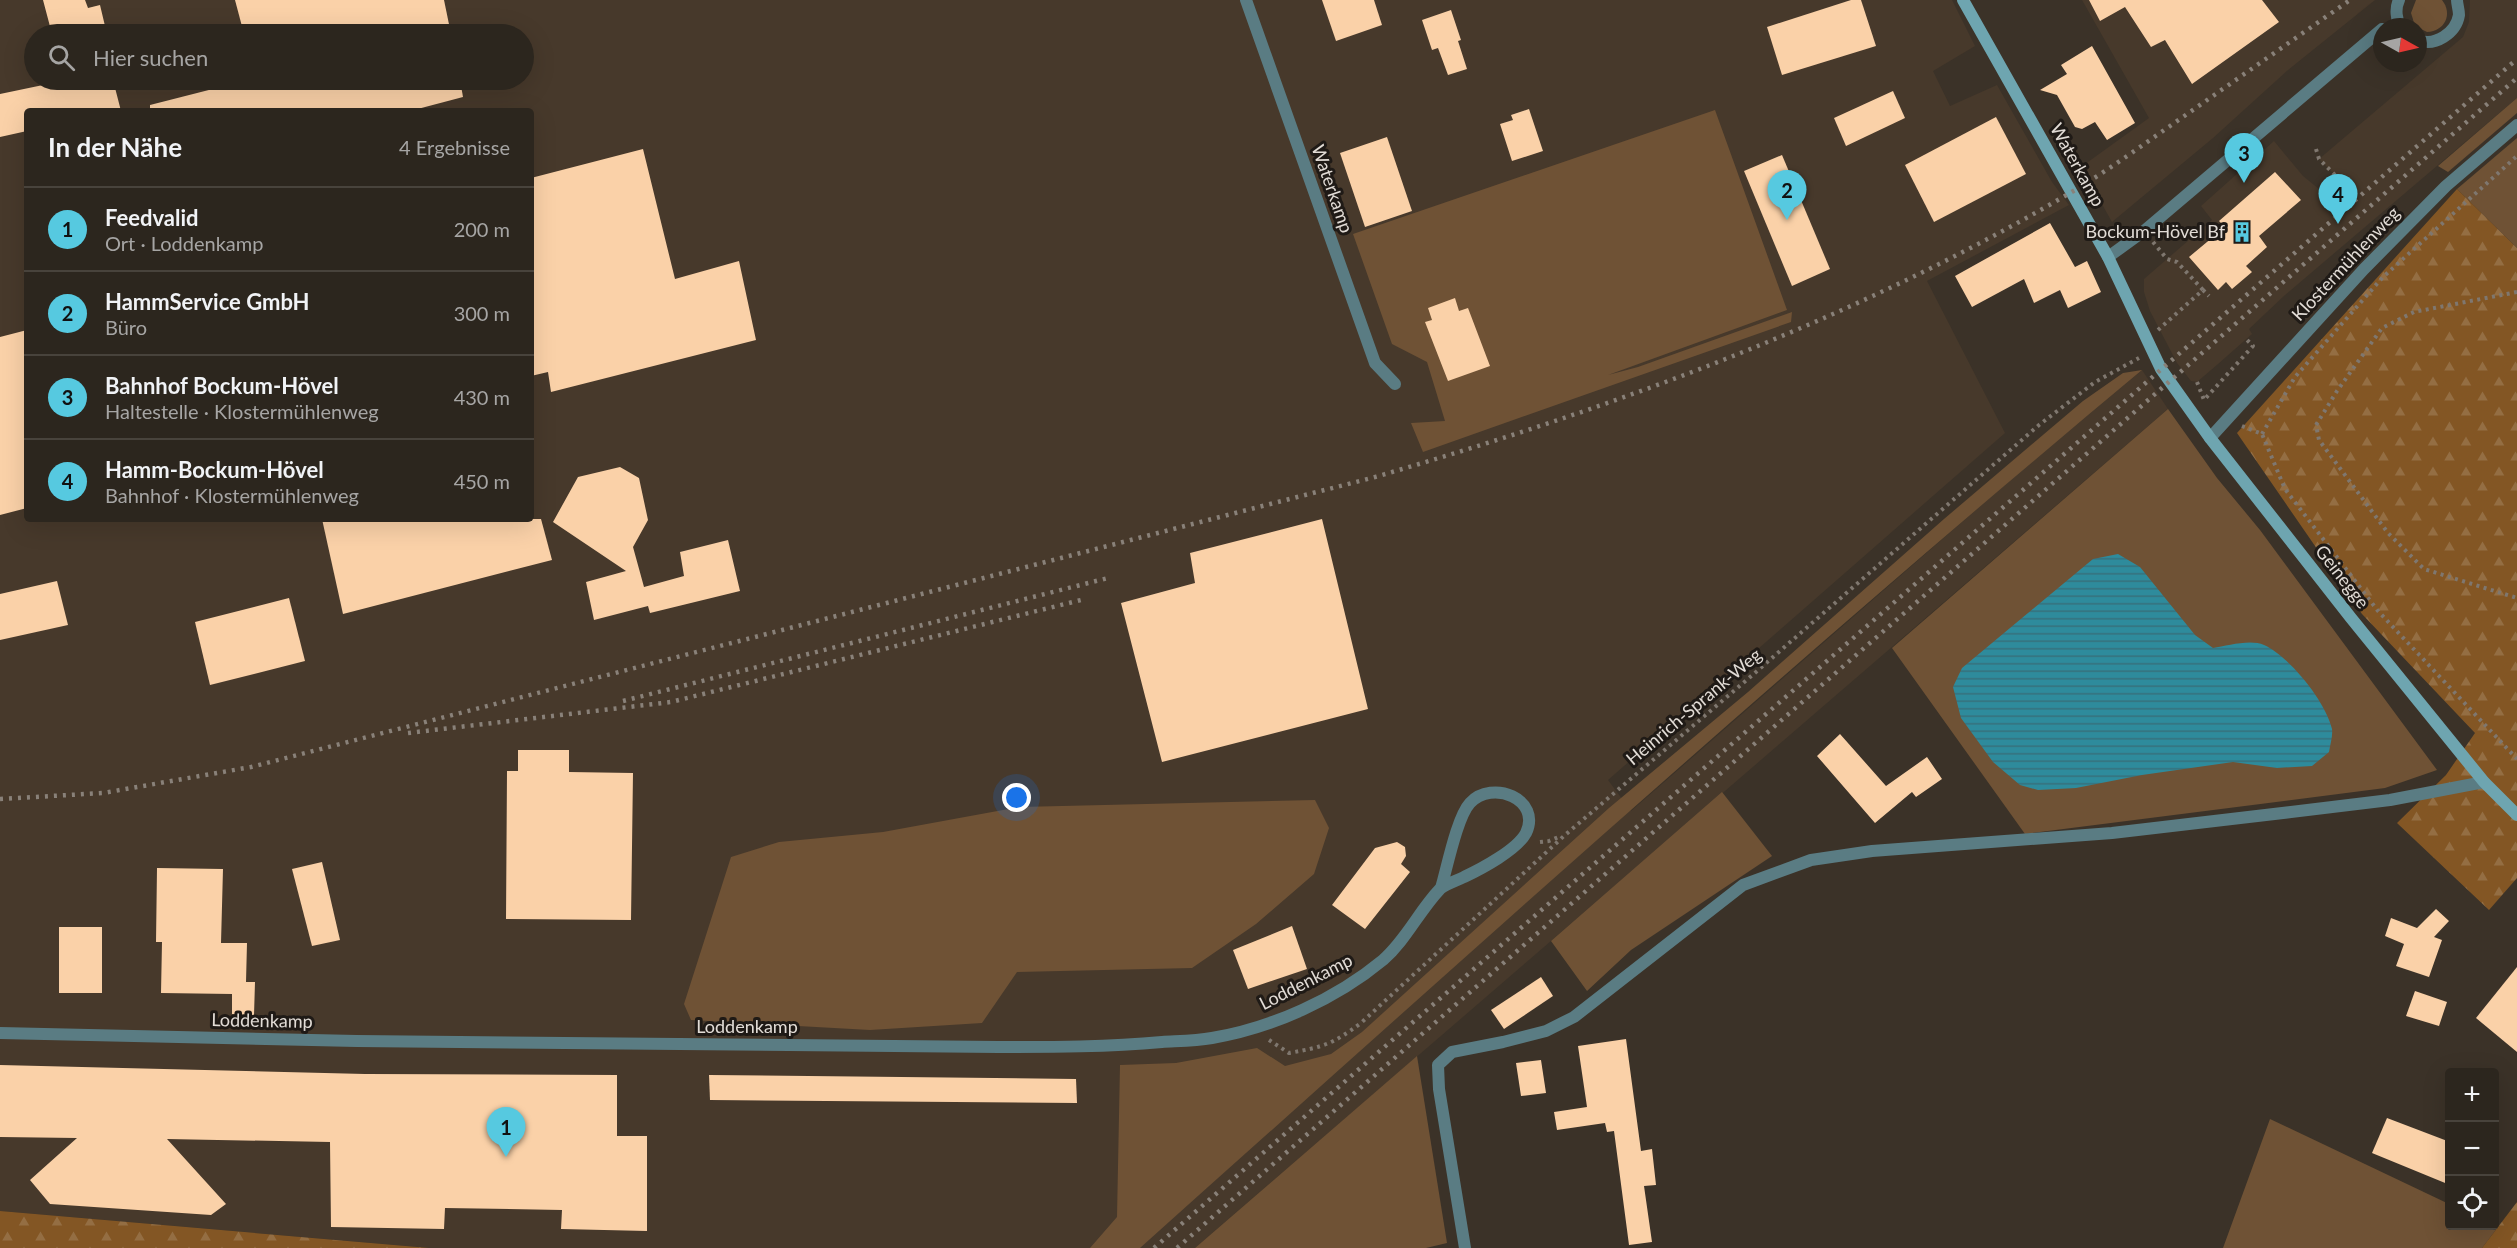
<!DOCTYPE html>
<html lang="de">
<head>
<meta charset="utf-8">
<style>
  :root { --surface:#2c261e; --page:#38322b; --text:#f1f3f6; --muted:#a6a5a4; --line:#48433c; --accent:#56c9e0 }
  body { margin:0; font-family:Lato,sans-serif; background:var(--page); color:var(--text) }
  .controls { position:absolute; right:18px; bottom:18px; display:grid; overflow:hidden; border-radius:6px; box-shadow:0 6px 24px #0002 }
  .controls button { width:54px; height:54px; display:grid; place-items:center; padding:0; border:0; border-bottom:2px solid var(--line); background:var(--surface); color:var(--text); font:30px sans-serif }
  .compass { position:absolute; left:2373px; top:18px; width:54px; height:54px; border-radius:50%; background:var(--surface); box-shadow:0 6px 24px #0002; rotate:98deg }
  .you { position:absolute; left:1017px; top:798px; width:21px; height:21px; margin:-15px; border:4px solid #fff; border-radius:50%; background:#1a73e8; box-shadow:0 0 0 9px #1a73e833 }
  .badge { display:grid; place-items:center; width:39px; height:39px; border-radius:50%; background:var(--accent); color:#111; font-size:20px; font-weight:700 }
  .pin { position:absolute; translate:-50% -50px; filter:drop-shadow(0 2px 3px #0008) }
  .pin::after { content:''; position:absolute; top:32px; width:21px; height:18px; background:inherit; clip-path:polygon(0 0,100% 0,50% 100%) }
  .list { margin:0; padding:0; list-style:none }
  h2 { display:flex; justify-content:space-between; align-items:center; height:78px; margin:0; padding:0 24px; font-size:26px }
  h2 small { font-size:20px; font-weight:400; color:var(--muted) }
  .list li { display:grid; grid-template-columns:39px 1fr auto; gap:18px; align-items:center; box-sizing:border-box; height:84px; padding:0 24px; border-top:2px solid var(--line) }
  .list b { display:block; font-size:22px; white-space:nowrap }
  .list p { margin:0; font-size:20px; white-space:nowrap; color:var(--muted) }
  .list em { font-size:20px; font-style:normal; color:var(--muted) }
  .icon { flex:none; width:33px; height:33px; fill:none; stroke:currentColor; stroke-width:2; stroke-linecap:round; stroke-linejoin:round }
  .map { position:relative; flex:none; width:2517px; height:1248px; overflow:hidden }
  .search { position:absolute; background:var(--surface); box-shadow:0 6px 24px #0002; left:24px; top:24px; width:510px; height:66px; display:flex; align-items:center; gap:15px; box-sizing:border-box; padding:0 21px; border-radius:33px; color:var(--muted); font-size:22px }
  .panel { position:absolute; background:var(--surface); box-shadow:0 6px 24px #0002; left:24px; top:108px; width:510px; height:414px; border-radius:6px }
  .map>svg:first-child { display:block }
</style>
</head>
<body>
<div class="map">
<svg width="2517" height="1248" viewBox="0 0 2517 1248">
  <defs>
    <pattern id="forest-firs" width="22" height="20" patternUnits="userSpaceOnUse" patternTransform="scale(1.5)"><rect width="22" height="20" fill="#835624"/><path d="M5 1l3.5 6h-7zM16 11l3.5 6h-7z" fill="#946e43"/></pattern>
    <pattern id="water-rules" width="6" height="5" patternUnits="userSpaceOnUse" patternTransform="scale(1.5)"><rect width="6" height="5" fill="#2e8b9c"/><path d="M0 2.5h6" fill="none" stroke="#36717c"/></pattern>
  </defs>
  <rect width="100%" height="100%" fill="#3b3228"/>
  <!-- built -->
  <g fill="#47392b" fill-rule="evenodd">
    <path d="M0 0H1952L1975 46 1933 71 1950 106 1997 85 2052 182 2069 205 1927 281 2005 433 1608 780 1631 811 2018 473 2142 370 2168 409 1195 1248H429L0 1211ZM34 34H524V80H34ZM27 111H531V519H27Z"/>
    <path d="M2082 0H2375L2288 70 2213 138 2112 222 2081 167 2149 118Z"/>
    <path d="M2470 0H2517V98L2285 295 2249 329 2252 334 2218 364 2197 382 2191 381 2177 363 2150 311 2144 292V279L2212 220 2201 206 2274 141 2303 176 2319 189 2335 175 2319 159 2463 37 2469 22Z"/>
  </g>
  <!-- grass -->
  <g fill="#6f5235">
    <path d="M2416 0H2442C2453 14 2445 31 2427 32L2415 26 2411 13Z"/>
    <path d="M2517 98V113L2448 172 2438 166Z"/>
    <path d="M1715 110 1787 310 1608 375 1638 367 1792 312 1791 322 1423 452 1411 423 1445 421 1427 362 1392 344 1353 234Z"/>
    <path d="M2517 138V248L2457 189Z"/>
    <path d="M2142 370C1801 654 1471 952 1140 1248H1090L1117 1217 1120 1065 1176 1063 1257 1048 1285 1066 1331 1054 1362 1032 1609 808 1748 692 1944 519 2083 401 2123 373Z"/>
    <path d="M2168 409 2217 478 2260 530 2437 770 2385 788 2025 834 1892 648Z"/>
    <path d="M1722 792 1772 856 1631 950 1587 991 1551 941Z"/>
    <path d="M1315 800 1329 828 1314 874 1256 924 1192 968 1017 972 982 1023 870 1030 691 1020 684 1004 731 857 779 842 883 832 1020 807Z"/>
    <path d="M1417 1056 1447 1243 1426 1248H1195Z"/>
    <path d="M2270 1119 2449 1204 2450 1226 2498 1227 2482 1248H2223Z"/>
  </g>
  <!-- forest -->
  <g fill="url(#forest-firs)">
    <path d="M2457 189 2517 248V878L2489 910 2397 823 2446 775 2475 733 2362 614 2237 433Z"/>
    <path d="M2517 1202V1248H2482Z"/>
    <path d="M0 1211 429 1248H0Z"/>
  </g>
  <!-- water -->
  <path fill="url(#water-rules)" d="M2118 554 2140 567 2195 635 2213 648C2227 646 2250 639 2264 645 2289 656 2326 702 2332 729 2333 736 2330 745 2329 752L2312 766 2277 768 2233 762 2142 775 2076 788 2038 790 2020 785 1993 762 1961 718 1953 687 1962 668 2093 559Z"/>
  <!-- building -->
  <g fill="#fad1a8">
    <path d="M43 0H85L88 8 100 5 105 26 100 27 102 34H52Z"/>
    <path d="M235 0H444L451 34H244Z"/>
    <path d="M1322 0H1374L1382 25 1336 41Z"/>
    <path d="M1851 0H1861L1876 46 1782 75 1767 27Z"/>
    <path d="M2089 0H2262L2279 22 2192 84 2165 40 2151 47 2125 7 2100 21Z"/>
    <path d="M1451 10 1461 40 1458 41 1467 69 1448 75 1438 48 1432 50 1422 20Z"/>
    <path d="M2092 46 2135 123 2107 140 2095 122 2082 129 2075 127 2057 95 2040 90 2067 74 2061 65Z"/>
    <path d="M67 80H113L121 111H27V131L0 137V94Z"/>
    <path d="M248 80H460L463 97 410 111H150V105Z"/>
    <path d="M1893 91 1905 118 1846 146 1834 118Z"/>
    <path d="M1529 109 1543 151 1512 161 1500 124 1513 120 1511 115Z"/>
    <path d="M1996 117 2026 174 1934 222 1905 165Z"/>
    <path d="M1387 137 1412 211 1365 227 1340 153Z"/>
    <path d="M643 149 675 279 739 261 756 340 551 392 548 372 531 376V178Z"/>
    <path d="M1782 155 1830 269 1792 286 1744 171Z"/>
    <path d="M2275 172 2301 200 2259 236 2267 247 2246 266 2252 272 2232 289 2226 282 2218 290 2189 257 2225 227 2219 221Z"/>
    <path d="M2050 223 2075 267 2087 261 2101 292 2068 308 2060 290 2034 303 2024 279 1972 307 1955 276Z"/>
    <path d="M1455 298 1459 311 1468 308 1490 366 1448 381 1425 322 1432 320 1428 308Z"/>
    <path d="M27 330V508L0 515V337Z"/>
    <path d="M620 467 639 478 648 520 633 547 644 587 684 576 680 552 728 540 740 591 650 613 648 606 594 620 586 582 626 571 553 522 578 477Z"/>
    <path d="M322 519H541L552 560 343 614Z"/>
    <path d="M1322 519 1368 709 1162 762 1121 603 1195 583 1190 553Z"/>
    <path d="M57 581 68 625 0 640V594Z"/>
    <path d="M289 598 305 661 210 685 195 622Z"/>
    <path d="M1840 734 1886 786 1927 757 1942 779 1916 797 1912 792 1875 823 1817 756Z"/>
    <path d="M518 750H569V772L633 773 631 920 506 919 507 771H518Z"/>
    <path d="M1397 842 1405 847 1406 856 1401 864 1410 872 1365 929 1332 905 1375 848Z"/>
    <path d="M322 862 340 940 312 946 292 869Z"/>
    <path d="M157 868 223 869 221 943H247L246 982H255L254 1015 232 1014V994L161 993 162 942H156Z"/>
    <path d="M2436 909 2449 921 2434 937 2442 940 2429 977 2396 966 2404 944 2385 936 2391 918 2417 928Z"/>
    <path d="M1292 926 1307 969 1248 989 1233 950Z"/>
    <rect x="59" y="927" width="43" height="66"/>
    <path d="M2517 967V1052L2476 1018Z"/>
    <path d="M1541 977 1553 996 1504 1029 1491 1010Z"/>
    <path d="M2415 991 2447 1002 2439 1026 2406 1016Z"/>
    <path d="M1626 1039 1641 1151 1652 1149 1656 1185 1644 1186 1652 1242 1629 1245 1614 1131 1607 1132 1605 1123 1557 1130 1554 1112 1587 1107 1578 1046Z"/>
    <path d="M1541 1060 1546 1093 1521 1096 1516 1063Z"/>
    <path d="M0 1065 365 1074 617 1075V1136H647V1231L561 1229 562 1210 445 1208 444 1229 331 1227 330 1142 167 1139 226 1204 211 1215 50 1204 30 1180 77 1138 0 1137Z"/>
    <path d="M709 1075 1076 1079 1077 1103 710 1100Z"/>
    <path d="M2387 1118 2450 1142V1185L2372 1153Z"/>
  </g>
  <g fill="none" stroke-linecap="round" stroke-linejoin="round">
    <!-- path -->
    <g stroke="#7f776f" stroke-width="4" stroke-dasharray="3 4.5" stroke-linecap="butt">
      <path d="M2316 149 2319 159 2335 175"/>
      <path d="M2153 242 2167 259 2177 262 2203 290"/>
      <path d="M2517 292 2414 312 2382 328 2337 391 2316 425 2319 440 2388 533 2424 569 2517 598"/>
      <path d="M2158 330 2203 290 2209 296"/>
      <path d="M2197 382 2204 400 2253 346 2246 339"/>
      <path d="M2242 426 2262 434 2285 489 2378 611 2517 759"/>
      <path d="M2262 434 2295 377 2383 277 2517 156"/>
      <path d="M1540 842 1549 841 1561 836"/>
      <path d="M1269 1040 1289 1053C1323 1047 1333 1044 1361 1023L1565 835 1749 678 2039 425 2095 382 2139 358"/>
    </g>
    <!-- lane -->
    <g stroke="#5a7c83" stroke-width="12">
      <path d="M2399 0C2395 8 2396 20 2401 27"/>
      <path d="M2418 40C2435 47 2456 33 2459 15 2459 10 2457 4 2457 0"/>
      <path d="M2108 257 2144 231 2382 29"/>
      <path d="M1465 1248 1439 1089 1438 1065 1452 1052 1503 1042 1546 1031 1574 1017 1743 885 1811 860 1872 851 2112 833 2291 812 2390 800 2484 782"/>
    </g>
    <!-- street -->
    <g stroke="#5a7c83" stroke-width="12">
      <path d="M1246 0 1375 363 1395 384"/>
      <path d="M2210 438 2364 269 2446 186 2517 125"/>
      <path d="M0 1033 357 1041 999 1047C1054 1047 1107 1047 1162 1042 1178 1041 1195 1041 1212 1038 1272 1028 1336 999 1383 960 1406 940 1419 911 1440 889 1446 884 1456 881 1464 877 1481 869 1517 850 1526 833 1542 799 1492 779 1470 803 1457 817 1447 868 1441 888"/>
    </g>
    <!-- secondary -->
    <path stroke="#6ea5b0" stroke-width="12" d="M1963 0 2108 257 2161 369 2210 438 2351 618 2484 782 2517 815"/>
    <!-- rail -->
    <g stroke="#898179" stroke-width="4.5" stroke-dasharray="3 6" stroke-linecap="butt">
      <path d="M623 701 1108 578"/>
      <path d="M408 733 671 702 1085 599"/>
      <path d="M0 799 103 793 251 767 1375 477C1616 407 1852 321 2070 193 2104 173 2137 149 2170 126 2230 84 2290 42 2350 0"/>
      <path d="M1154 1248 2517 59"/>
      <path d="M1177 1248 2517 78"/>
    </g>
  </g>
  <!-- icons -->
  <defs>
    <g id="building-bare" transform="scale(1.62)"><path d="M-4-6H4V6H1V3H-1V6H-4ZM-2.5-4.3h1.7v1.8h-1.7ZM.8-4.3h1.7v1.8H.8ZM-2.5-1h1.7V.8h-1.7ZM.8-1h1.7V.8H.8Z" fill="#56c9e0" stroke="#1f1a16" stroke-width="2.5" paint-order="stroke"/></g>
  </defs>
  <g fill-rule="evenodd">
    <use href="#building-bare" x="2242" y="232"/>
  </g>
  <g text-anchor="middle" stroke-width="6" stroke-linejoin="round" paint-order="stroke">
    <!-- street labels -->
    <g font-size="18" fill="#e2dcd6" stroke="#1f1a16">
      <text transform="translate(2077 165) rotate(61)" y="6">Waterkamp</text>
      <text transform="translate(1332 189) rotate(71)" y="6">Waterkamp</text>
      <text transform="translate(2346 264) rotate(-47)" y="6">Klostermühlenweg</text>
      <text transform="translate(2342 577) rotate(52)" y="6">Geinegge</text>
      <text transform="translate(1694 707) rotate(-40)" y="6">Heinrich-Sprank-Weg</text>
      <text transform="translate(1306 982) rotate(-27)" y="6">Loddenkamp</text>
      <text transform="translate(262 1021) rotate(1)" y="6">Loddenkamp</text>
      <text x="747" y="1033">Loddenkamp</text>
    </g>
    <!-- poi labels -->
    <g font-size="18" fill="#e2dcd6" stroke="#1f1a16" text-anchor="end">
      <text x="2225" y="238">Bockum-Hövel Bf</text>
    </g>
  </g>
</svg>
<div class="controls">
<button>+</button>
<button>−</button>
<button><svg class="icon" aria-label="locate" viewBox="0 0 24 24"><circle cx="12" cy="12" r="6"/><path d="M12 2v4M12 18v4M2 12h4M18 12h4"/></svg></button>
</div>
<svg class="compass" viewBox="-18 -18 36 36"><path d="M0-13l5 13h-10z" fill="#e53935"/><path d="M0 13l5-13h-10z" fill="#a6a5a4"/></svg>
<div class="you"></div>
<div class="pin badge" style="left:506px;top:1157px">1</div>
<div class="pin badge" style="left:1787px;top:220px">2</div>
<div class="pin badge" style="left:2244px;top:183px">3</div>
<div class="pin badge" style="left:2338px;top:224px">4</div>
<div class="search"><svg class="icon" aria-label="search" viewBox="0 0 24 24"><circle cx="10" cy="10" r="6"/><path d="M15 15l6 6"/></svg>Hier suchen</div>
<section class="panel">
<h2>In der Nähe<small>4 Ergebnisse</small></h2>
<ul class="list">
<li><span class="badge">1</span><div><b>Feedvalid</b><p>Ort · Loddenkamp</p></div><em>200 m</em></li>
<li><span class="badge">2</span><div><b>HammService GmbH</b><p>Büro</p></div><em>300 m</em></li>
<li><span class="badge">3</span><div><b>Bahnhof Bockum-Hövel</b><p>Haltestelle · Klostermühlenweg</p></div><em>430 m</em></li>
<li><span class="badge">4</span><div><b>Hamm-Bockum-Hövel</b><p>Bahnhof · Klostermühlenweg</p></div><em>450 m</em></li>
</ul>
</section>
</div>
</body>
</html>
